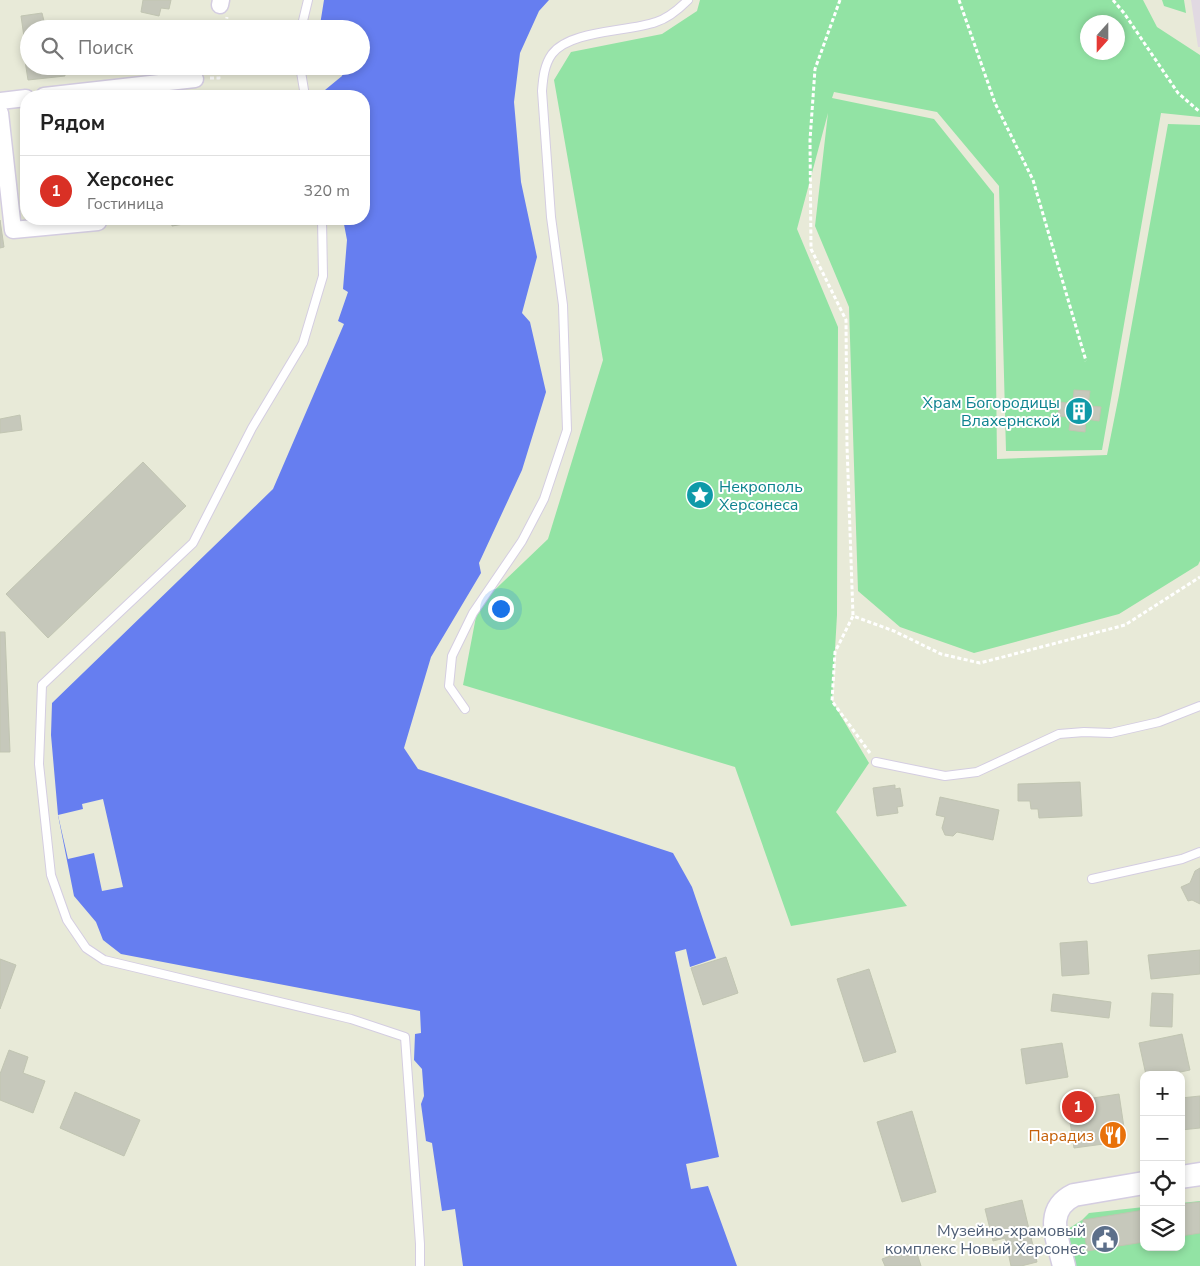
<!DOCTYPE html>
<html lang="ru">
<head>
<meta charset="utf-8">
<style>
  :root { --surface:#fff; --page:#f2f2f2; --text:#222; --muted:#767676; --line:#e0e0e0; --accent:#d93025 }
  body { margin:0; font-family:"Nunito Sans",sans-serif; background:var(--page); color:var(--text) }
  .controls { position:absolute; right:15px; bottom:15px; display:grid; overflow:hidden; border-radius:10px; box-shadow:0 2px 8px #0003 }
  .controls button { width:45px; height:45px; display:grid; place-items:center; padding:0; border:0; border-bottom:1px solid var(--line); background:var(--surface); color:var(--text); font:25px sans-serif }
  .compass { position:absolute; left:1080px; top:15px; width:45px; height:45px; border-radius:50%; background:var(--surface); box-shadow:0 2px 8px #0003; rotate:201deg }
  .you { position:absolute; left:500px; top:608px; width:18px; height:18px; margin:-12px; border:4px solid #fff; border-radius:50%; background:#1a73e8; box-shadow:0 0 0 8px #1a73e833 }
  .badge { display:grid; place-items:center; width:32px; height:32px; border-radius:50%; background:var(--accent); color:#fff; font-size:16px; font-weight:700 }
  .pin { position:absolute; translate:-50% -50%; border:2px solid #fff; box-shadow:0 1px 5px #0006 }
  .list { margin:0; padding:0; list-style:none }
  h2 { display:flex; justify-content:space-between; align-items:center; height:65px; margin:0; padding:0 20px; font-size:21px }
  h2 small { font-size:16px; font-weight:400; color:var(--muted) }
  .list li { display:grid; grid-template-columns:32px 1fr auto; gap:15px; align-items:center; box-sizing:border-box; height:70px; padding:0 20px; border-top:1px solid var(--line) }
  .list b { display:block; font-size:19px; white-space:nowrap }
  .list p { margin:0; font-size:16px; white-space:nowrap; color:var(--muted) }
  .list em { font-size:16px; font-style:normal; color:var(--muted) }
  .icon { flex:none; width:28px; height:28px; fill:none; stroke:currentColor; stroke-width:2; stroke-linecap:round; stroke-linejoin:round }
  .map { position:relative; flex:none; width:1200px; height:1266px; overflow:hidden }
  .search { position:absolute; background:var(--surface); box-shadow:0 2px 8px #0003; left:20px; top:20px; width:350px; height:55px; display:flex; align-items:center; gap:12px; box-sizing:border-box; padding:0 18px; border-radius:28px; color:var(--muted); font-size:19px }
  .panel { position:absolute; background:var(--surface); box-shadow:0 2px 8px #0003; left:20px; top:90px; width:350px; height:135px; border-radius:20px }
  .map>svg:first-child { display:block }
</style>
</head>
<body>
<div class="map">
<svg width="1200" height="1266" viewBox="0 0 1200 1266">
  <rect width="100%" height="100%" fill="#e8ead8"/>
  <!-- industrial -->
  <path fill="#e1d9e2" d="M1191 0H1200V47H1198Z"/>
  <!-- green -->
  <g fill="#92e3a4" fill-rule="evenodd">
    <path d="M700 0H1143L1157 27 1200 55V117L1161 113 1102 450 1006 451 999 186 937 112 834 92 832 98 934 119 994 194 997 459 1107 455 1119 395 1168 124 1200 125V561L1198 565 1119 614 974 653 900 627 858 591 849 307 815 226 828 113 797 229 838 327 837 615 832 701 869 763 836 812 907 906 791 926 735 767 463 685 478 606 548 539 603 360 554 80 571 52 662 34 697 11ZM1088 22H1118V52H1088Z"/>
    <path d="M1162 0H1184L1186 13 1164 6Z"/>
    <path d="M1200 1201V1266H1074L1065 1231 1082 1220 1089 1213 1144 1207V1247H1181V1203Z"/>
  </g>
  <!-- water -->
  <path fill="#667ef0" d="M324 0H549L539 11 520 53 514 102 521 182 537 257 522 313 530 322 546 392 522 470 479 563 481 573 431 657 404 748 418 769 673 853 692 887 716 958 690 967 686 949 675 952 719 1157 686 1164 691 1189 708 1186 737 1266H463L455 1209 442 1211 432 1143 426 1141 421 1104 424 1096 422 1069 414 1060 415 1034 421 1033 420 1011 121 954 103 940 96 922 74 896 58 815 51 735 52 703 273 489 344 324 338 321 348 292 343 289 347 240 343 219H364V96H326L325 90 342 76 345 66H361V29H325L320 25Z"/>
  <!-- pier -->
  <path fill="#e8ead8" d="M103 799 123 887 102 891 94 853 68 859 58 815 83 809 82 804Z"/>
  <!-- building -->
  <g fill="#c6c8bb" stroke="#c1c5b2">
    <path d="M143 0H171L169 9 161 8 159 16 141 12Z"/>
    <path d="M42 13 46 29H29V36L24 37 21 16Z"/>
    <path d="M29 47V66H64L65 76 28 80 23 48Z"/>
    <path d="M91 66H116V73L92 74Z"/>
    <path d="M26 112V145H24L22 113Z"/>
    <path d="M171 219H213L172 226Z"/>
    <path d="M0 220 4 247 0 248Z"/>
    <path d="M1074 390 1090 391 1088 406 1101 407 1099 421 1086 419 1085 432 1069 430 1071 417 1058 416 1060 402 1073 404Z"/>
    <path d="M20 415 22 430 0 433V419Z"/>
    <path d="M143 462 186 506 48 638 6 594Z"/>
    <path d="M0 632H5L10 752H0Z"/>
    <path d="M1080 782 1082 816 1039 818 1038 809H1031L1030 801H1018V784Z"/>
    <path d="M895 785V789L900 788 903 806 897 807 898 813 877 816 873 788Z"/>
    <path d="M940 797 999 810 993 840 957 832 953 836 945 835 942 828 945 817 936 815Z"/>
    <path d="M1200 868V904L1192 900 1188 901 1181 887 1190 883 1195 871Z"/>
    <path d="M1087 941 1089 974 1062 976 1060 943Z"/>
    <path d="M1200 950V974L1151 979 1148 955Z"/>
    <path d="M726 957 738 993 703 1005 691 968Z"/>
    <path d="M0 959 16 965 0 1009Z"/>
    <path d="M869 969 896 1052 864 1062 837 979Z"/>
    <path d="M1152 993 1173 994 1172 1027 1150 1026Z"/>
    <path d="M1053 994 1111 1002 1109 1018 1051 1011Z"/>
    <path d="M1182 1034 1190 1070 1166 1075H1146L1139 1043Z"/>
    <path d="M1062 1043 1068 1077 1026 1084 1021 1049Z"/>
    <path d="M9 1050 28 1057 23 1073 45 1081 33 1113 0 1100V1074Z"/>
    <path d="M75 1092 140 1120 124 1156 60 1128Z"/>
    <path d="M1119 1094 1126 1141 1074 1148 1067 1102Z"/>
    <path d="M1200 1096V1128L1181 1130V1098Z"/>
    <path d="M912 1111 936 1192 902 1202 877 1122Z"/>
    <path d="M1022 1200 1037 1262 1021 1266H1011L1005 1238 993 1241 985 1209Z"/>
    <path d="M1200 1202V1233L1181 1236V1204Z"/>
    <path d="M1144 1210V1242L1087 1251 1083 1220Z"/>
    <path d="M915 1247 921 1266H885L882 1259Z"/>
  </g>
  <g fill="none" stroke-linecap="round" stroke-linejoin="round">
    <!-- service casing -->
    <g stroke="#d4cde1" stroke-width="10">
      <g id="service">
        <path d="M301 29 308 0"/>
        <path d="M300 66 305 96"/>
        <path d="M322 219 323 276 303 343 252 428 193 543 42 685 39 764 51 875 67 920 86 948 104 960 351 1019 405 1037 420 1244V1266"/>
        <path d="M465 709 449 686 452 656 473 613 522 541 544 499 567 430 563 305 551 217 542 91C543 79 544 65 552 54 570 30 628 32 656 22 669 18 679 9 688 0"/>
        <path d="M876 762 945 776 977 772 1059 734 1084 732 1111 733 1159 722 1200 706"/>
        <path d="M1092 879 1182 859 1200 852"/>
      </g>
    </g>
    <!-- minor casing -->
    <g stroke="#d4cde1" stroke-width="19">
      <g id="minor">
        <path d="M220 5 221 0"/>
        <path d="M44 96 195 79"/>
        <path d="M0 101 26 98"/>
        <path d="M0 113 13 230 98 222"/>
      </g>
    </g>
    <!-- secondary casing -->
    <g stroke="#d4cde1" stroke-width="25">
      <g id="secondary">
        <path d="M1181 1177 1200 1174"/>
        <path d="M1064 1266C1058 1240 1043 1210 1074 1195L1144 1183"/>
      </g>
    </g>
    <!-- path -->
    <g stroke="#fff" stroke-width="3" stroke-dasharray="4 2.5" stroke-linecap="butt">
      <path d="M840 0 815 69 810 140 811 249 846 320 847 446 853 616"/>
      <path d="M959 0 995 103 1033 180 1086 361"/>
      <path d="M1113 0 1124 13 1178 93 1200 112"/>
      <path d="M221 29 225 27 227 17"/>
      <path d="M210 78H219L217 66"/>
      <path d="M870 753 832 701 835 652 853 616 894 631 941 654 980 663 1125 625 1200 577"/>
    </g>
    <!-- service -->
    <use href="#service" stroke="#fff" stroke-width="8"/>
    <!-- minor -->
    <use href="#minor" stroke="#fff" stroke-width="16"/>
    <!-- secondary -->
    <use href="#secondary" stroke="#fff" stroke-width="22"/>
  </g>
  <!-- icons -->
  <defs>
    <g id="building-disc" transform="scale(1.4375)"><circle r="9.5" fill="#0f9aa8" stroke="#fff"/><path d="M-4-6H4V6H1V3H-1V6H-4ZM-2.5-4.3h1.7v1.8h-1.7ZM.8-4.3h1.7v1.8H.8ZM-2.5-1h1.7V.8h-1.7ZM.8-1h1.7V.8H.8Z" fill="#fff"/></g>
    <g id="sight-disc" transform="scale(1.4375)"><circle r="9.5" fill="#0f9aa8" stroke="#fff"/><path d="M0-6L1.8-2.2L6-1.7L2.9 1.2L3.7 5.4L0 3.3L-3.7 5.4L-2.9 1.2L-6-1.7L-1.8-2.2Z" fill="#fff"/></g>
    <g id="restaurant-disc" transform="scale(1.4375)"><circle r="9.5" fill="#e8710a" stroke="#fff"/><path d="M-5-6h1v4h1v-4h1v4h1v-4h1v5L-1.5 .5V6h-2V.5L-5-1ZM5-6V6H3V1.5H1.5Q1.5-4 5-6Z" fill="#fff"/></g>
    <g id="civic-disc" transform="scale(1.4375)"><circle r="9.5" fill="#5c6f8a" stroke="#fff"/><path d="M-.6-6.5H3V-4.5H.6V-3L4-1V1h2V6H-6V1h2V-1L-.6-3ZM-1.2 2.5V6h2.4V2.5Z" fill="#fff"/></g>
  </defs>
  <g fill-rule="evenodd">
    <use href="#building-disc" x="1079" y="411"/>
    <use href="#sight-disc" x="700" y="495"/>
    <use href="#restaurant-disc" x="1113" y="1135"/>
    <use href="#civic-disc" x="1105" y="1239"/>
  </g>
  <g text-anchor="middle" stroke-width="4" stroke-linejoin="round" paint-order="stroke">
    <!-- culture labels -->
    <g font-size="16" fill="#0d838f" stroke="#fff" text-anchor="end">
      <text x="1060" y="408">Храм Богородицы<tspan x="1060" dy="18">Влахернской</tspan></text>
      <text x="719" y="492" text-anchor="start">Некрополь<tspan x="719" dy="18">Херсонеса</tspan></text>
    </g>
    <!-- food labels -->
    <g font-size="16" fill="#c56008" stroke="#fff" text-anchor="end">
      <text x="1094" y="1141">Парадиз</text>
    </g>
    <!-- service labels -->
    <g font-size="16" fill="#4e5e75" stroke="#fff" text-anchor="end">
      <text x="1086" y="1236">Музейно-храмовый<tspan x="1086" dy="18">комплекс Новый Херсонес</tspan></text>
    </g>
  </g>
</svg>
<div class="controls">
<button>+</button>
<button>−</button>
<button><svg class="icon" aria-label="locate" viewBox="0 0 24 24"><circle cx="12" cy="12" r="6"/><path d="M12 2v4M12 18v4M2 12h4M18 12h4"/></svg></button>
<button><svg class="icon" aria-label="layers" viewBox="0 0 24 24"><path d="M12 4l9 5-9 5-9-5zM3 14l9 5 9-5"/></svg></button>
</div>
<svg class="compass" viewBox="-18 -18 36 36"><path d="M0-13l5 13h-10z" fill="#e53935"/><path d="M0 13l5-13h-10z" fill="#767676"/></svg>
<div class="you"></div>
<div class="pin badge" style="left:1078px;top:1107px">1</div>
<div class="search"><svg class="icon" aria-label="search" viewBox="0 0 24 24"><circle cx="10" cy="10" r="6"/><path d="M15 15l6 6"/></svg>Поиск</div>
<section class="panel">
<h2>Рядом<small></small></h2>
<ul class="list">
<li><span class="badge">1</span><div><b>Херсонес</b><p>Гостиница</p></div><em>320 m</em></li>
</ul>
</section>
</div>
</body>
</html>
